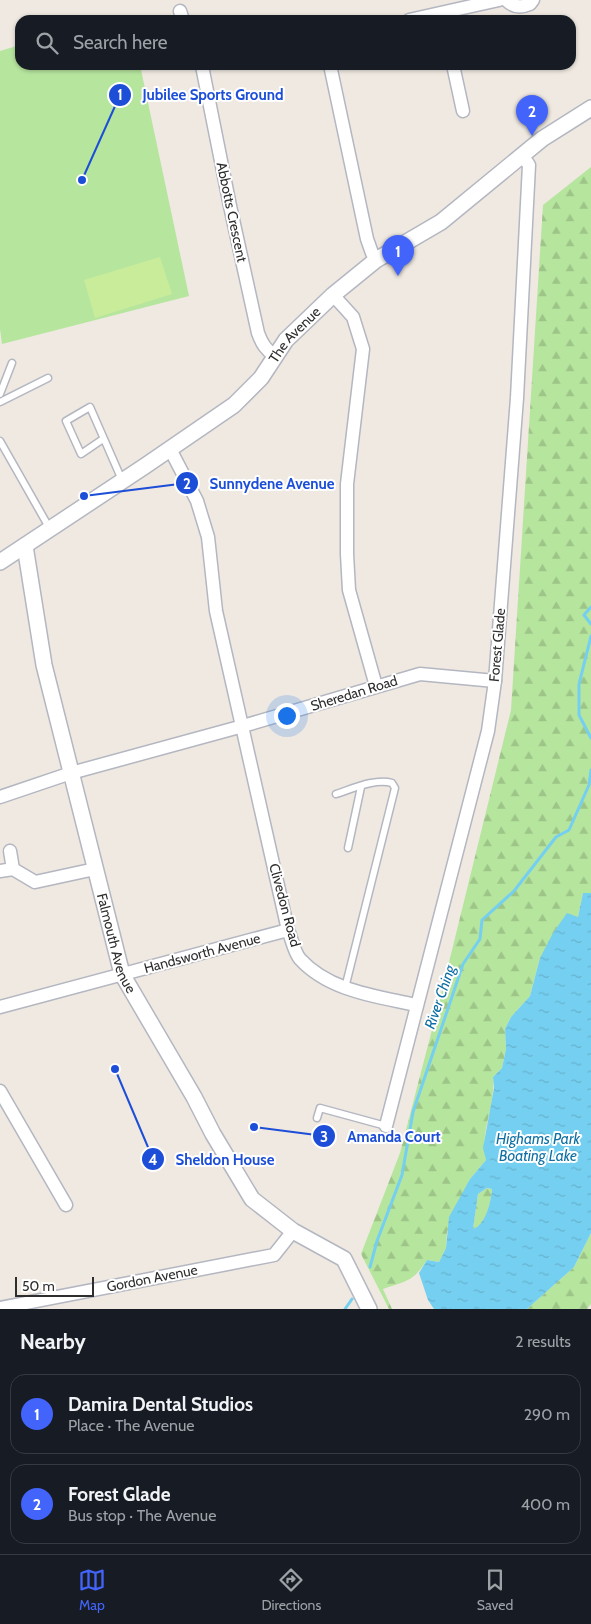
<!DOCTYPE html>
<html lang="en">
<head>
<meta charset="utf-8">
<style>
  :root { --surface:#171b24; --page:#242831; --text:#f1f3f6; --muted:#9ea1a6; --line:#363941; --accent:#4264fb }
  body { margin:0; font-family:Cabin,sans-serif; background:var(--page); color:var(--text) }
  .scale { position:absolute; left:15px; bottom:12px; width:79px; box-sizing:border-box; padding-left:5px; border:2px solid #2e2e2e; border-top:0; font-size:14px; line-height:18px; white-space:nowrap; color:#2e2e2e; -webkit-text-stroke:4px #fff; paint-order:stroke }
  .you { position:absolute; left:286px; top:715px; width:18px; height:18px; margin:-12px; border:4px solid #fff; border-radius:50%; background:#1a73e8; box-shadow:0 0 0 8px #1a73e833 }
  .badge { display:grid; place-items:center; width:32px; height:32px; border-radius:50%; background:var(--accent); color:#fff; font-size:16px; font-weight:700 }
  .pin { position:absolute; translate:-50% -41px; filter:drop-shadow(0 1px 2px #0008) }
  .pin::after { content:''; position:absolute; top:26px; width:18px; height:15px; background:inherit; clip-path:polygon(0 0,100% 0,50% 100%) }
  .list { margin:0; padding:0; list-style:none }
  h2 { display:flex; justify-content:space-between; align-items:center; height:65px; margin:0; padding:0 20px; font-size:21px }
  h2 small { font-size:16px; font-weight:400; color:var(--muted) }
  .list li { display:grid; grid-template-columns:32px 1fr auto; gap:15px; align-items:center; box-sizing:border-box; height:80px; margin:0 10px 10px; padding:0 10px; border:1px solid var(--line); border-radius:15px }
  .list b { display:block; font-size:19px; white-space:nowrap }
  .list p { margin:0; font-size:16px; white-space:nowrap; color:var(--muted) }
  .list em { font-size:16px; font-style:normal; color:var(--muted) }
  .icon { flex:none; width:28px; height:28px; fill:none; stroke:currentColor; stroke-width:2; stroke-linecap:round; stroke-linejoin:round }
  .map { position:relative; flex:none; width:591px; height:1309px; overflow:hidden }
  .search { position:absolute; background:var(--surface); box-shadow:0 1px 4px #0004; left:15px; right:15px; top:15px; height:55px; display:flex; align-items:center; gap:12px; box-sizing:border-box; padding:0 18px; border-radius:15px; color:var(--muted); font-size:19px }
  .sheet { height:245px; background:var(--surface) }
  nav { display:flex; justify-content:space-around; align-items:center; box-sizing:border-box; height:70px; border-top:1px solid var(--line); background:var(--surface); font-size:14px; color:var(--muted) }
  nav a { display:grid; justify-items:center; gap:2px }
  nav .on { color:var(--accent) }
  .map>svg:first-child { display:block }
</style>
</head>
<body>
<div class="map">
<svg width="591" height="1309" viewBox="0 0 591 1309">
  <defs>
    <pattern id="forest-firs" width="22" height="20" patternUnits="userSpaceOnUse" patternTransform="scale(1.25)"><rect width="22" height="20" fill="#b6e59e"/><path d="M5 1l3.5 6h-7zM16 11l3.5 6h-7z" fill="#9dc588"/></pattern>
    <pattern id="water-ripples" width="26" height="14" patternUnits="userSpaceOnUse" patternTransform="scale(1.25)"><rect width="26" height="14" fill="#75cff0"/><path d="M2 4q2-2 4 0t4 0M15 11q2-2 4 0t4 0" fill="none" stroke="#66b2ce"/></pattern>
  </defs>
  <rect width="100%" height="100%" fill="#efe9e1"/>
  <!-- forest -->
  <g fill="url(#forest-firs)">
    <path d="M591 167V893H583L578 917 540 958 530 996 511 1017 505 1029 506 1049 502 1068 493 1077C496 1105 479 1133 486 1160L470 1179 447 1232 446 1248 439 1262 427 1260C413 1282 406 1281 383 1289L392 1309H389L361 1254 400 1153 440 999 511 710 543 205Z"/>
    <path d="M487 1188 492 1189C491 1201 487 1225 473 1229L478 1194Z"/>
    <path d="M591 1233V1304L587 1309H527L574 1267Z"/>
  </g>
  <!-- park -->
  <path fill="#b6e59e" d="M20 45V65H140L189 296 2 344 0 329V51Z"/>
  <!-- pitch -->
  <path fill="#c9ec9a" d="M160 257 172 294 95 318 84 280Z"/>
  <!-- water -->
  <path fill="url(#water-ripples)" fill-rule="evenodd" d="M583 893H591V1233L574 1267 527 1309H434L428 1300 419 1273 427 1260 439 1262 446 1248 449 1217 470 1179 486 1160 483 1148 494 1088 493 1077 502 1068 506 1049 505 1029 511 1017 530 996 540 958 553 933 567 913 578 917ZM487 1188 492 1189C491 1201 486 1225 473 1229L478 1194Z"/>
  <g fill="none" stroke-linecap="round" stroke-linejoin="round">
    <!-- stream -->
    <g stroke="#75cff0" stroke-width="3">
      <path d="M591 607 584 615 591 624"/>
      <path d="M591 636 579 684V715L591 738"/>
      <path d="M370 1267 377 1241 402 1175 413 1112 463 964 480 939 482 920 514 891 556 837 569 830 589 785 591 770"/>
      <path d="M345 1309 352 1299"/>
    </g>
    <!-- service casing -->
    <g stroke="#b4b7c1" stroke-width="9">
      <g id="service">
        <path d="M0 394 12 363"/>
        <path d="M0 402 48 378"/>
        <path d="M103 439 81 454 66 421 90 407 122 480"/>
        <path d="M0 441 50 529"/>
        <path d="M336 794C352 789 375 778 392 783L395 788 345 988"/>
        <path d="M348 848 361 787"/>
        <path d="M317 1118 320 1108 386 1126"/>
      </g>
    </g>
    <!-- minor casing -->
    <g stroke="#b4b7c1" stroke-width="15">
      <g id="minor">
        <path d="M506 0C513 7 521 8 530 4L533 0"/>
        <path d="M180 11 183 20"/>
        <path d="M409 20 499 0"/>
        <path d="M330 65 367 239 372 253 376 260"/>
        <path d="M453 65 463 111"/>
        <path d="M202 66 230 206 258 333C262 344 266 350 275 356"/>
        <path d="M333 295 353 317 363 349 347 484V554L349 590 376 686"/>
        <path d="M170 449 197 501 208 537 216 611 288 930C292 939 294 952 300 959 329 991 376 996 416 1005"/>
        <path d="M0 797 71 773 243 726 420 674 495 681"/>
        <path d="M10 851 13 869"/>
        <path d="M0 871 13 869 35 882 95 869"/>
        <path d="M0 1007 288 930"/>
        <path d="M0 1091 66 1205"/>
        <path d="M386 1126 488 731 495 681 517 398 529 165 522 155"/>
        <path d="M0 1308 274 1255 293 1231"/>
      </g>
    </g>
    <!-- tertiary casing -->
    <g stroke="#b4b7c1" stroke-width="18">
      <g id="tertiary">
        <path id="s1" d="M25 546 44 665 122 974 194 1097 213 1134 252 1199 293 1231 344 1259 369 1309"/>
        <path id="s2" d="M0 562 145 466 234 405 261 378 286 340 333 295 376 260 441 222 542 139 591 108"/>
      </g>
    </g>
    <!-- service -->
    <use href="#service" stroke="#fff" stroke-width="6"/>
    <!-- minor -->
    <use href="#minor" stroke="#fff" stroke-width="12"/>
    <!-- tertiary -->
    <use href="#tertiary" stroke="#fff" stroke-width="15"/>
  </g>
  <g text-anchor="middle" stroke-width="4" stroke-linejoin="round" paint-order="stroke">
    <!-- street labels -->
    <g font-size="14" fill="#2e2e2e" stroke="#fff">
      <text transform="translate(232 212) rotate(78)" y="5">Abbotts Crescent</text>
      <text dy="5" stroke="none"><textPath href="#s2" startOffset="375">The Avenue</textPath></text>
      <text transform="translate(497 645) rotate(-85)" y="5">Forest Glade</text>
      <text transform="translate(354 693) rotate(-17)" y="5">Sheredan Road</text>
      <text transform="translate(285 905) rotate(75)" y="5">Clivedon Road</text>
      <text dy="5" stroke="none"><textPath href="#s1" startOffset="408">Falmouth Avenue</textPath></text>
      <text transform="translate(202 953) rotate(-15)" y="5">Handsworth Avenue</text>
      <text transform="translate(152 1278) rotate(-11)" y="5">Gordon Avenue</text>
    </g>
    <!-- water labels -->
    <g font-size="15" font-style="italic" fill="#0d6fa3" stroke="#fff">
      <text transform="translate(440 997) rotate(-71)" y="5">River Ching</text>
      <text x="538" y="1144">Highams Park<tspan x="538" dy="17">Boating Lake</tspan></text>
    </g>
  </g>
  <!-- callouts -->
  <path fill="none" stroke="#1d4ed8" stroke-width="2" d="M82 180L120 95M84 496L187 483M254 1127L324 1136M115 1069L153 1159"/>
  <g fill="#1d4ed8" stroke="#fff" stroke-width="2">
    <circle cx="82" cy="180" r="5"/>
    <circle cx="84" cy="496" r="5"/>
    <circle cx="254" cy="1127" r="5"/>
    <circle cx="115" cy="1069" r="5"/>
    <circle cx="120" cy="95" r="12"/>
    <circle cx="187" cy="483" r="12"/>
    <circle cx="324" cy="1136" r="12"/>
    <circle cx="153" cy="1159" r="12"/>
  </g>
  <g font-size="15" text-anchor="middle" font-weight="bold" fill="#fff">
    <text x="120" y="100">1</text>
    <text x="187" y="489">2</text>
    <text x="324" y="1142">3</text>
    <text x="153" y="1165">4</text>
  </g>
  <g font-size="15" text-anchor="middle" font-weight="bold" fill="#1d4ed8" stroke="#fff" stroke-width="4" stroke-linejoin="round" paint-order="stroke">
    <text x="213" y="100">Jubilee Sports Ground</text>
    <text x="272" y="489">Sunnydene Avenue</text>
    <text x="394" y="1142">Amanda Court</text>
    <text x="225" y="1165">Sheldon House</text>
  </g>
</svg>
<div class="scale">50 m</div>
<div class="you"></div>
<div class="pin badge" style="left:398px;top:276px">1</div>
<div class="pin badge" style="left:532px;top:136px">2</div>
<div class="search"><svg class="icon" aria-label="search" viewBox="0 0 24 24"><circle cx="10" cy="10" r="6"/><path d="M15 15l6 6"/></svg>Search here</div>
</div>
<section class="sheet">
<h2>Nearby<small>2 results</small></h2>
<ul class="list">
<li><span class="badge">1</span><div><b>Damira Dental Studios</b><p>Place · The Avenue</p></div><em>290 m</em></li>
<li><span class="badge">2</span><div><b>Forest Glade</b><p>Bus stop · The Avenue</p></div><em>400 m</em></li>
</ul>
</section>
<nav>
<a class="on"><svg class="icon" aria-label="map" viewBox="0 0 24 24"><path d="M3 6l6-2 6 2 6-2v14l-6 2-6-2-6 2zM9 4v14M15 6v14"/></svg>Map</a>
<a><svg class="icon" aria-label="directions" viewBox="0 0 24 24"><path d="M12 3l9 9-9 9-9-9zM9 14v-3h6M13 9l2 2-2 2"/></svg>Directions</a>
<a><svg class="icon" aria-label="saved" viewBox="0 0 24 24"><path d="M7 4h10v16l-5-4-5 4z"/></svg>Saved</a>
</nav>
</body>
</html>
